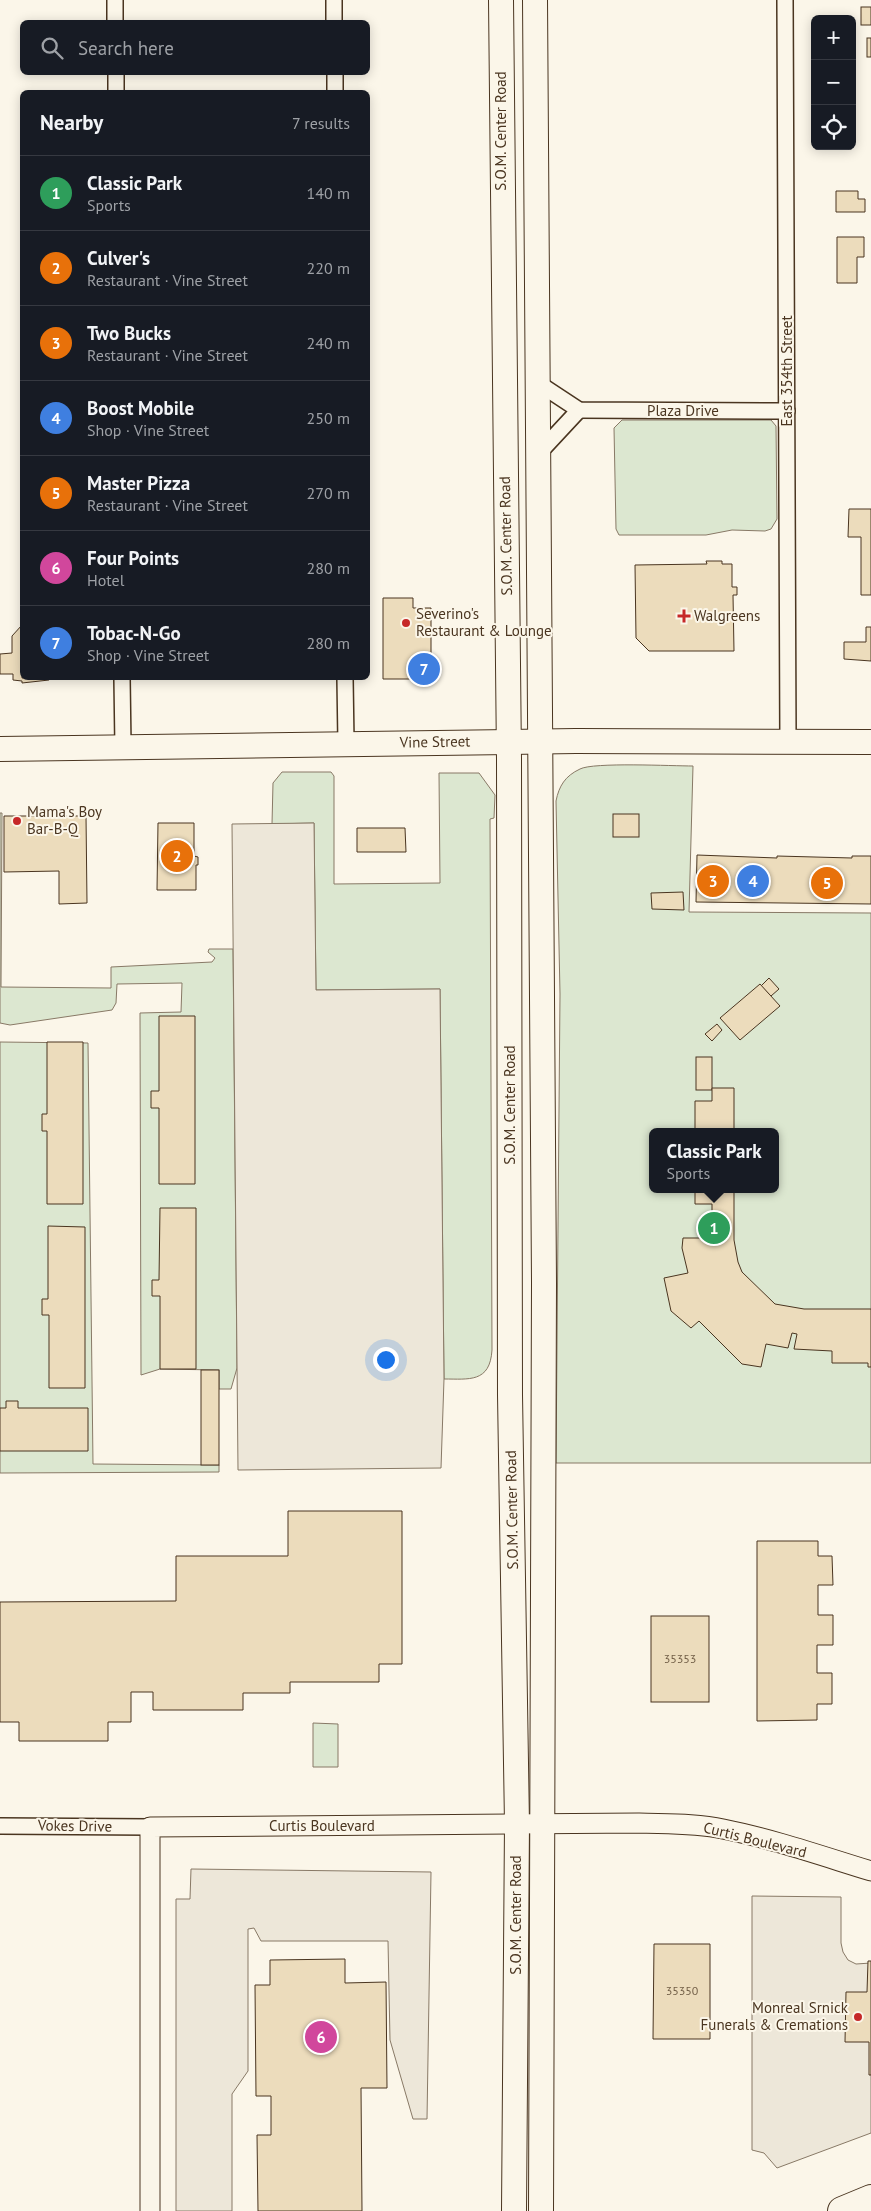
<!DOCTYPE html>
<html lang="en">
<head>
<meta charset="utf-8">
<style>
  :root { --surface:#171b24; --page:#20242c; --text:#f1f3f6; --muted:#9ea1a6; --line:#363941; --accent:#ea580c }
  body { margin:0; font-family:"PT Sans",sans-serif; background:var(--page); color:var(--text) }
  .controls { position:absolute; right:15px; top:15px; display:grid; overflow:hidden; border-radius:8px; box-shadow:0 2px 12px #0003 }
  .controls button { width:45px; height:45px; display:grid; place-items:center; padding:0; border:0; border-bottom:1px solid var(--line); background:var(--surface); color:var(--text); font:25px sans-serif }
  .you { position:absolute; left:385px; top:1359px; width:18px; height:18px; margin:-12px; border:4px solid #fff; border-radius:50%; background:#1a73e8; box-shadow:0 0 0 8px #1a73e833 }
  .badge { display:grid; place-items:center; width:32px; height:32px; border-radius:50%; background:var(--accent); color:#fff; font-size:16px; font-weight:700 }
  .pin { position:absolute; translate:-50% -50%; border:2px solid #fff; box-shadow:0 1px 5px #0006 }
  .popup { position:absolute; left:649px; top:1128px; width:130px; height:65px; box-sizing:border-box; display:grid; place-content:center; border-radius:8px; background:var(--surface); filter:drop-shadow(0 1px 4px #0005); font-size:16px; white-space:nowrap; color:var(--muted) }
  .popup b { font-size:19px; color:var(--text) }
  .popup::after { content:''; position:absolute; left:50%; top:100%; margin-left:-10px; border:10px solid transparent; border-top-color:var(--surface) }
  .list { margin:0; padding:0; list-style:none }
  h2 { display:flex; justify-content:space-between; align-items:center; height:65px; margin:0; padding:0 20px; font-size:21px }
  h2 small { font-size:16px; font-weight:400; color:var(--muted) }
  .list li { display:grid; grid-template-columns:32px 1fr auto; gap:15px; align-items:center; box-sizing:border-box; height:75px; padding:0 20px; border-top:1px solid var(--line) }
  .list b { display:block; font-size:19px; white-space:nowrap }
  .list p { margin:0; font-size:16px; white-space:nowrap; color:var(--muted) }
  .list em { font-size:16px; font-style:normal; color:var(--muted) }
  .icon { flex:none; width:28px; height:28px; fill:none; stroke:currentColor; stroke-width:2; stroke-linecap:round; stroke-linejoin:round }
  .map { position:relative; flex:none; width:871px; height:2211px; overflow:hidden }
  .search { position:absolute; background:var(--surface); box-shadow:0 2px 12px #0003; left:20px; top:20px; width:350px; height:55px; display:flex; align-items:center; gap:12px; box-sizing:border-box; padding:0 18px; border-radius:8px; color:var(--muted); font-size:19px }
  .panel { position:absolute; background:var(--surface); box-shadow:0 2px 12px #0003; left:20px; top:90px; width:350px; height:590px; border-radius:8px }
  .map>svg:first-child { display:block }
</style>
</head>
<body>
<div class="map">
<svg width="871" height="2211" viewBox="0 0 871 2211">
  <rect width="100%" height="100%" fill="#fbf6e9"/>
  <!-- green -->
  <g fill="#dce7d0" stroke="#887966" fill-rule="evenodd">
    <path d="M622 420H771L776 426 777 519 771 529 765 531 732 530 706 535H619L616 529 614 428Z"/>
    <path d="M693 766 689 912 871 913V1463H556L560 994 556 801C559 786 565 776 580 769 593 762 673 766 693 766ZM653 1132H775V1189H653Z"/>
    <path d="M282 772H331L334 776V884L440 883 439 773H479L495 795 494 818 490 819 492 1350C490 1383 469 1379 444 1379L440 989 316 990 314 823 272 824 273 783Z"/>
    <path d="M0 813H2L1 987 111 988V967L212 962 215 958 208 952 209 949H233L237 1368 231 1389H219V1370L160 1369 141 1375 140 1013 181 1012 182 983 117 984 116 1003 112 1010 10 1025 0 1023Z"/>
    <path d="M0 1042 88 1043 93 1464 219 1465V1472L0 1473Z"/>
    <path d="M313 1723 338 1724V1767H313Z"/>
  </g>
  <!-- parking -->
  <g fill="#ede7d9" stroke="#887966">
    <path d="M314 823 316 990 440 989 444 1379 441 1468 238 1470 232 824Z"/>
    <path d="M191 1869 431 1872 427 2119H413L390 2040 388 1941H261L254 1928 248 1929V2071L232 2094V2211H176V1899H190Z"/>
    <path d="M752 1896 841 1897V1943L843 1952 848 1960 856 1964 871 1963V2133L777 2168 764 2153 752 2150Z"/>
  </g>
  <!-- building -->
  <g fill="#ecdcbc" stroke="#4a3520">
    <rect x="861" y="7" width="10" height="18"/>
    <rect x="867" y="38" width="4" height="19"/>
    <path d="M836 191H858V199H865V212H836Z"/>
    <path d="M837 237H864V257H857V283H837Z"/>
    <path d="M849 509H871V595H861V537H848Z"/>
    <path d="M706 561H722V564H732V587H737V595H733L734 651H649L636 638 635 565 707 564Z"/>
    <path d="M383 598H413V608H431V679H383Z"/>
    <path d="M22 625V678H49V680L22 683V681L13 680V674H0V654L12 653V636Z"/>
    <path d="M866 627H871V661L844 659V642H866Z"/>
    <rect x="613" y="814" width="26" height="23"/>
    <path d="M4 816H86L87 903 59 904V871L4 872Z"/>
    <path d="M158 823H194V856L198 857V865H196V890H157Z"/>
    <path d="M357 828H405L406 852H357Z"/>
    <path d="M697 855 777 858V856L852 858V856H871V904L696 902Z"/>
    <path d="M683 892 684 910 652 909 651 893Z"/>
    <path d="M769 978 779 989 771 996 761 986Z"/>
    <path d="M760 984 780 1006 740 1040 720 1018Z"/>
    <path d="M159 1016H195V1184H159V1108H151V1091H159Z"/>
    <path d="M717 1024 722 1030 712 1041 705 1034Z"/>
    <path d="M47 1042H83V1204H47V1131H42V1114H47Z"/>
    <rect x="696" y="1057" width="16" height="33"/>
    <path d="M712 1088H734V1132H695V1101H712Z"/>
    <path d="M695 1189H734V1240L738 1262 742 1272 775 1304 804 1309H871V1367H868V1363H832V1351L794 1349 797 1334 792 1333 788 1348 766 1344 761 1367 742 1364 699 1321 691 1328 671 1311 664 1278 688 1273 682 1248 683 1238H712V1204H695Z"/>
    <path d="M160 1208H196V1369H160V1296H152V1280H159Z"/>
    <path d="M48 1226 85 1227V1388H49V1315H42V1299H48Z"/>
    <rect x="201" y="1370" width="18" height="95"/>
    <path d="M6 1401H18V1408H88V1451H0V1408H6Z"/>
    <path d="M288 1511H402V1664H379V1682H290V1693H243V1710H153V1692H131V1722H108V1741H19V1722H0V1602L176 1601V1556H288Z"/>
    <path d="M757 1541H818V1556H832L833 1585H818V1615H833V1645H817V1673H832V1704H817V1720L757 1721Z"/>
    <rect x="651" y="1616" width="58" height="86"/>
    <path d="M654 1944H710V2039H653Z"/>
    <path d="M345 1959V1983L386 1982 387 2088H361L362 2211H258L257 2135H271V2096H256L255 1985H270V1960Z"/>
    <path d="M868 1961H871V2075H869V2042H845L846 1992H867Z"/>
  </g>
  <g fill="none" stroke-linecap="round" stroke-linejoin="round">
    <!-- minor casing -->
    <g stroke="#4a3520" stroke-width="18">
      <g id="minor">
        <path d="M115 0V22"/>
        <path d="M334 0V22"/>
        <path d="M785 0 788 741"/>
        <path d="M116 72V92"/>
        <path d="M335 72V92"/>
        <path d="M538 383 579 410 787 411"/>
        <path d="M539 453 579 410"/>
        <path d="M122 678 123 747"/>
        <path d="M345 678 346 743"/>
        <path d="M0 1826 150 1827"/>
      </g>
    </g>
    <!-- tertiary casing -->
    <g stroke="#4a3520" stroke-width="21">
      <path id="tertiary" d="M150 2211V1827L639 1823C667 1824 696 1823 723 1829 773 1839 822 1856 871 1871"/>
    </g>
    <!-- primary casing -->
    <g stroke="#4a3520" stroke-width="26">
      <g id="primary">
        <path d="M501 0 509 759 510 1395 517 1824 514 2211"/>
        <path d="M535 0 544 1283 541 2211"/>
        <path d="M0 749 576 741 871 742"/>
      </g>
    </g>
    <!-- motorway casing -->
    <g stroke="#4a3520" stroke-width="30">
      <path id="motorway" d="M842 2211 871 2199"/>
    </g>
    <!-- minor -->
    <use href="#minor" stroke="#fbf6e9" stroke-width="15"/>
    <!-- tertiary -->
    <use href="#tertiary" stroke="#fbf6e9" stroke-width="19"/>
    <!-- primary -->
    <use href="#primary" stroke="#fbf6e9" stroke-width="24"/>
    <!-- motorway -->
    <use href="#motorway" stroke="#fbf6e9" stroke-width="28"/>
  </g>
  <!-- markers -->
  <g fill="#c62828" stroke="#fbf6e9" stroke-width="2">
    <path d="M681.5 608.5h5v5h5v5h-5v5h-5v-5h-5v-5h5z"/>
    <circle cx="406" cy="623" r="5"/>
    <circle cx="17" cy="821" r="5"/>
    <circle cx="858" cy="2017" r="5"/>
  </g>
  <g text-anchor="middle" stroke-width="4" stroke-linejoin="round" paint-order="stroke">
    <!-- number labels -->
    <g font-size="12" fill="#725f47">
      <text x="680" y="1663">35353</text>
      <text x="682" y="1995">35350</text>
    </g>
    <!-- street labels -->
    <g font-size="15" fill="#4a3520" stroke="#fbf6e9">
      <text transform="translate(501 131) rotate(-90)" y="5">S.O.M. Center Road</text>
      <text transform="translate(787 371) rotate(-90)" y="5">East 354th Street</text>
      <text x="683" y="416">Plaza Drive</text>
      <text transform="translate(506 536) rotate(-91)" y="5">S.O.M. Center Road</text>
      <text transform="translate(435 742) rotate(-1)" y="5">Vine Street</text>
      <text transform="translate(510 1105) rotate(-90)" y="5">S.O.M. Center Road</text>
      <text transform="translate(512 1510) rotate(-91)" y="5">S.O.M. Center Road</text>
      <text transform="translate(75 1826) rotate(1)" y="5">Vokes Drive</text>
      <text x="322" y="1831">Curtis Boulevard</text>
      <text transform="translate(755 1840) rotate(14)" y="5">Curtis Boulevard</text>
      <text transform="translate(516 1915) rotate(-90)" y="5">S.O.M. Center Road</text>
    </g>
    <!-- poi labels -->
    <g font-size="15" fill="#4a3520" stroke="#fbf6e9" text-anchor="start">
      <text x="416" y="619">Severino's<tspan x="416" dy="17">Restaurant &amp; Lounge</tspan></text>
      <text x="694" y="621">Walgreens</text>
      <text x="27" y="817">Mama's Boy<tspan x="27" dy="17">Bar-B-Q</tspan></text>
      <text x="848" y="2013" text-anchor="end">Monreal Srnick<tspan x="848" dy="17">Funerals &amp; Cremations</tspan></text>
    </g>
  </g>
</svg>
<div class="controls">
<button>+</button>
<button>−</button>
<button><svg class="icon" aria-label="locate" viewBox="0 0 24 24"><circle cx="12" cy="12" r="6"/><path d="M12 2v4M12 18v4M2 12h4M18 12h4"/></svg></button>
</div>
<div class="you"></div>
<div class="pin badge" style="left:714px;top:1228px;background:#2e9e5b">1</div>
<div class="popup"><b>Classic Park</b>Sports</div>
<div class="pin badge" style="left:177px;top:856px;background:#e8710a">2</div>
<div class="pin badge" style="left:713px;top:881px;background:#e8710a">3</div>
<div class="pin badge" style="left:753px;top:881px;background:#3f7fe0">4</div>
<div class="pin badge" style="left:827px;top:883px;background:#e8710a">5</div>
<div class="pin badge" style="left:321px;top:2037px;background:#d1479c">6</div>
<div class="pin badge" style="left:424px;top:669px;background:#3f7fe0">7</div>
<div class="search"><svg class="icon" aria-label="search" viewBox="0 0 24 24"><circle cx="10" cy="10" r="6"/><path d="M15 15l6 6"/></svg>Search here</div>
<section class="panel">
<h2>Nearby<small>7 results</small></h2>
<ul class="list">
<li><span class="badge" style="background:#2e9e5b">1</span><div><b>Classic Park</b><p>Sports</p></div><em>140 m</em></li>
<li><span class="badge" style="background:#e8710a">2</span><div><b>Culver's</b><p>Restaurant · Vine Street</p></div><em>220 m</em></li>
<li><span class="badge" style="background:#e8710a">3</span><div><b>Two Bucks</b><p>Restaurant · Vine Street</p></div><em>240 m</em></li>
<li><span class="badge" style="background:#3f7fe0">4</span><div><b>Boost Mobile</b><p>Shop · Vine Street</p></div><em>250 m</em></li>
<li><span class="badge" style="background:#e8710a">5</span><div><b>Master Pizza</b><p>Restaurant · Vine Street</p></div><em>270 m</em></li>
<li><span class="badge" style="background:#d1479c">6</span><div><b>Four Points</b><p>Hotel</p></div><em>280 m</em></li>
<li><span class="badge" style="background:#3f7fe0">7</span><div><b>Tobac-N-Go</b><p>Shop · Vine Street</p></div><em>280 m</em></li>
</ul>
</section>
</div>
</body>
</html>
